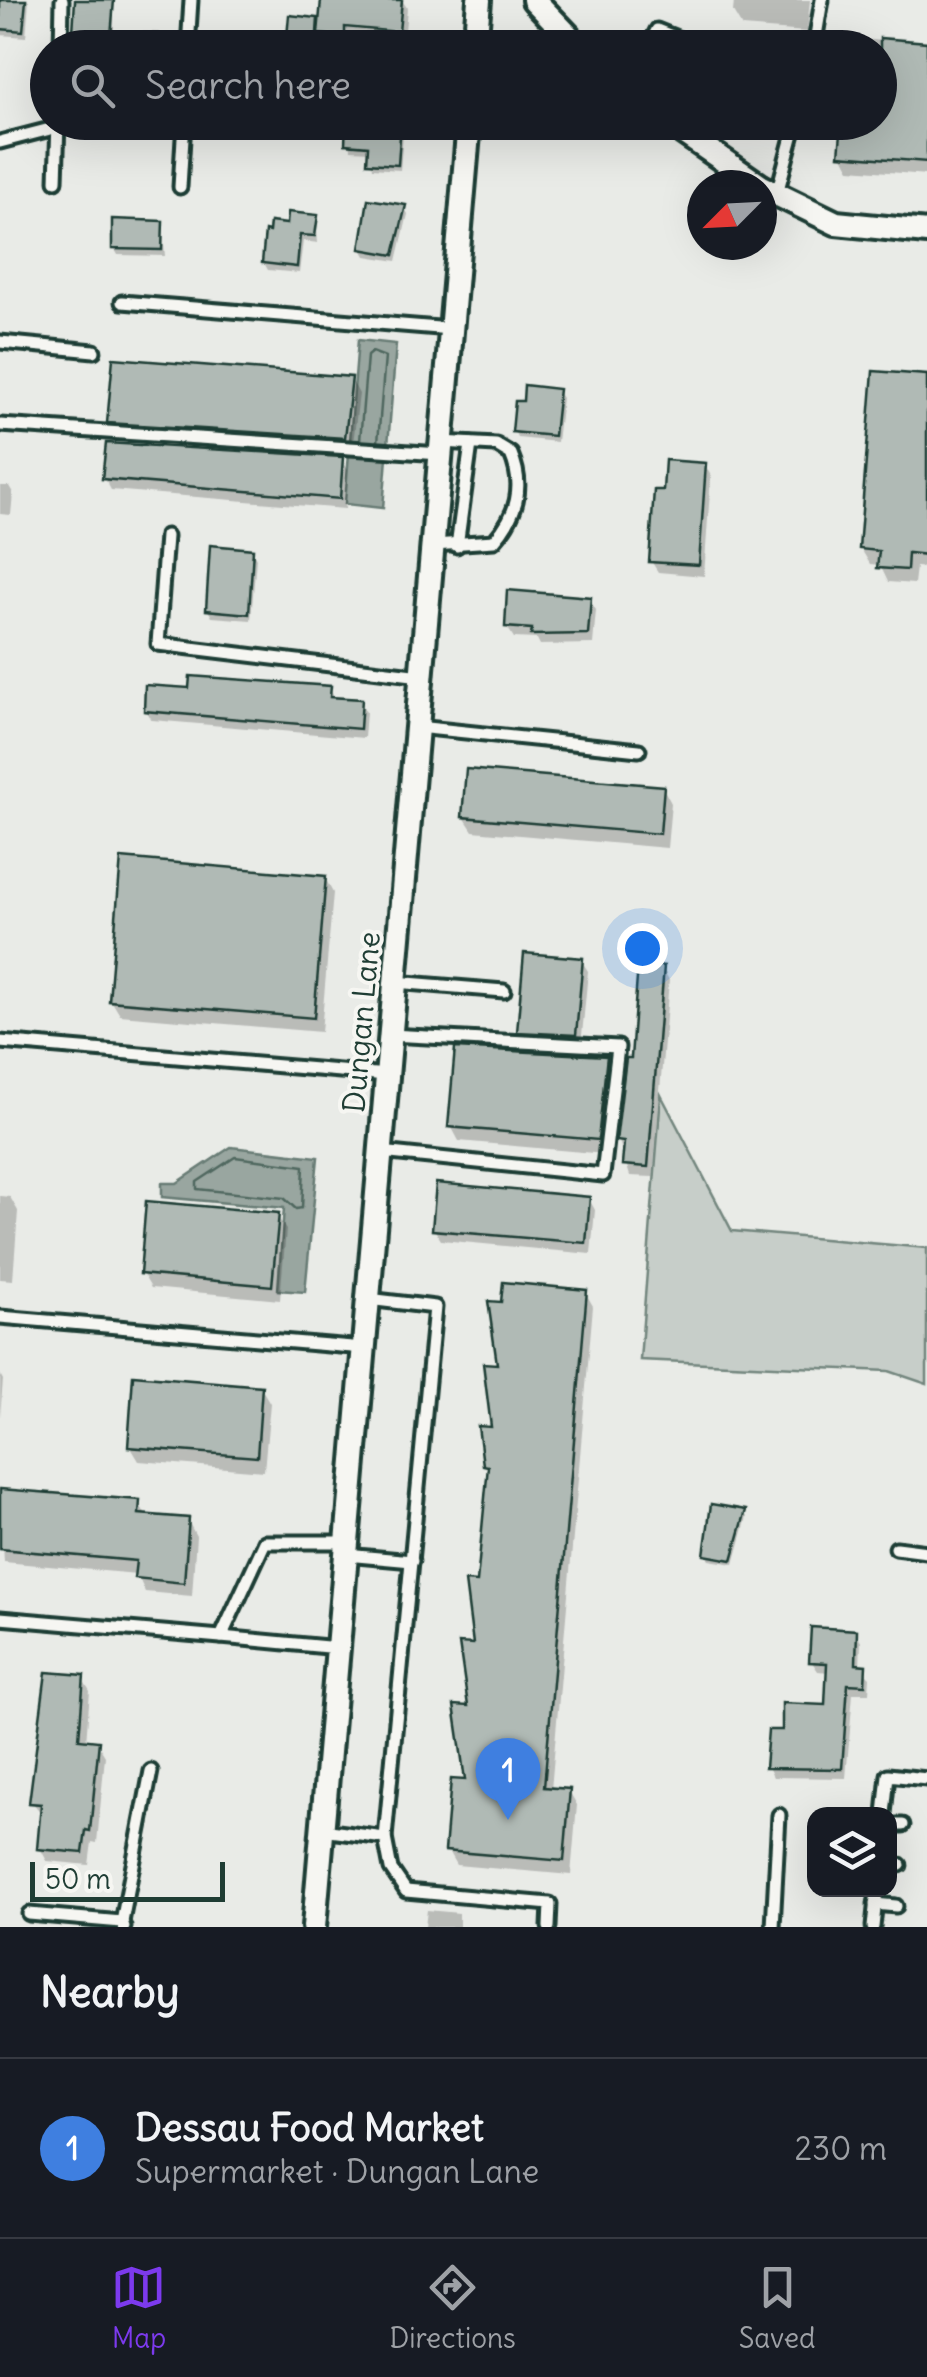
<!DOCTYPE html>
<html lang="en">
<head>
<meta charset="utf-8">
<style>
  :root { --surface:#171b24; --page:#242831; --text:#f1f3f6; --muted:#9ea1a6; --line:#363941; --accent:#7c3aed }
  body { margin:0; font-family:Delius,sans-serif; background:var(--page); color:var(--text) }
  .controls { position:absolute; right:30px; bottom:30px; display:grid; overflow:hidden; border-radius:20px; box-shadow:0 10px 40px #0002 }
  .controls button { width:90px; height:90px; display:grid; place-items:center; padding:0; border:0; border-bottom:2px solid var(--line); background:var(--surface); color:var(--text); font:50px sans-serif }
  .compass { position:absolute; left:687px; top:170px; width:90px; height:90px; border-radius:50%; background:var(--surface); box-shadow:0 10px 40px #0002; rotate:246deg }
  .scale { position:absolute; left:30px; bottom:25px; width:195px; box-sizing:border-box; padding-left:10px; border:5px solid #1f3d34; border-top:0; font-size:28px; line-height:35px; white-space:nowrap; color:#1f3d34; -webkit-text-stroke:8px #f6f6f2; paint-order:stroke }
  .you { position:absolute; left:642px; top:948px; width:35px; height:35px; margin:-25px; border:8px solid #fff; border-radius:50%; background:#1a73e8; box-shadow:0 0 0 15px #1a73e833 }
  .badge { display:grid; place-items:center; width:65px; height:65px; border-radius:50%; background:var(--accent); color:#fff; font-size:32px; font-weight:700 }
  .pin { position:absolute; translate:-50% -82px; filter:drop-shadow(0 2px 5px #0008) }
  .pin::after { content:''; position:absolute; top:52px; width:35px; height:30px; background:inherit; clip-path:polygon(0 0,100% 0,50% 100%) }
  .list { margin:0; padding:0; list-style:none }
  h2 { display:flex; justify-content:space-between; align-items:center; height:130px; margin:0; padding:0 40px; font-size:42px }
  h2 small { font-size:32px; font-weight:400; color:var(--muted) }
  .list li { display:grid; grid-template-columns:65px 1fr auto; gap:30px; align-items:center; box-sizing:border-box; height:180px; padding:0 40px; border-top:2px solid var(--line) }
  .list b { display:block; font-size:38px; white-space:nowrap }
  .list p { margin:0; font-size:32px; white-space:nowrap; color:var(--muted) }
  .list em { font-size:32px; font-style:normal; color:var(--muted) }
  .icon { flex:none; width:55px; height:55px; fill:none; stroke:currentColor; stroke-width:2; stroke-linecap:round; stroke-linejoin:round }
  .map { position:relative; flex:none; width:927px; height:1927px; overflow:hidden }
  .search { position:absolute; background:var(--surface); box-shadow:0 10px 40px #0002; left:30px; right:30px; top:30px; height:110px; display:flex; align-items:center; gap:25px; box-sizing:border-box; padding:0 35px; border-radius:55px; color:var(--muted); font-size:38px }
  .sheet { height:310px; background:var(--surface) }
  nav { display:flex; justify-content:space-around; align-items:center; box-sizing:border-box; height:140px; border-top:2px solid var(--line); background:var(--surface); font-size:28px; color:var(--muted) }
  nav a { display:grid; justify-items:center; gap:5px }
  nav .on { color:var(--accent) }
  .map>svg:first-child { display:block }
</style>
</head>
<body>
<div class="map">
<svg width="927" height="1927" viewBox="0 0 927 1927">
  <rect width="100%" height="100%" fill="#e9ebe7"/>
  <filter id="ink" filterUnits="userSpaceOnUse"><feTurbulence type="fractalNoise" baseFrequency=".01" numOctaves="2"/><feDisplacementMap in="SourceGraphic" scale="20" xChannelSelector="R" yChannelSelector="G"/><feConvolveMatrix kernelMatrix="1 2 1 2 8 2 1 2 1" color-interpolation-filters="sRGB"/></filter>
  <g filter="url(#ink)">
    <!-- green -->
    <path fill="#c7cec9" stroke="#73867e" stroke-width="2.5" d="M661 1095 732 1231 927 1248V1384L889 1371 640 1360Z"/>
    <!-- water -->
    <g fill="#99a6a0" stroke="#687c75" stroke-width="2.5">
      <path d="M358 340 396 344 383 508 345 504Z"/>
      <path d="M231 1147 318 1157 305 1292 278 1290 284 1208 162 1197V1183H177Z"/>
    </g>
    <!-- shadow -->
    <g fill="#0003">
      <path d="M0 0H29L26 37 0 35Z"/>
      <path d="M78 0H114V31L159 32 162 48H105V40L79 38Z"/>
      <path d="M323 0H402L407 8 404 43 351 38 350 47 327 45 322 37V48H288L316 20 321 28Z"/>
      <path d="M725 0H810L807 32 742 27 733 12 734 1Z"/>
      <path d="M852 38 927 45V175L850 169 842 154 880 122V48H851Z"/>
      <path d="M349 122H404L400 170 373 168 370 151 351 150Z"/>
      <path d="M404 207 408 214 397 261 366 256 362 249Z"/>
      <path d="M316 217 318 243 303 241 299 273 268 270 264 263 289 226Z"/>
      <path d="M162 223 165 256 118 255 114 248Z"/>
      <path d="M927 377V568L916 567 914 584 888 582 880 565 870 564 861 549Z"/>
      <path d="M351 379 359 394 352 452 118 437 110 422Z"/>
      <path d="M557 391 562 398 557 442 518 438 514 431Z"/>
      <path d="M342 459 348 470 345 509 111 490 105 479Z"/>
      <path d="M705 465 711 476 704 576 658 572 651 561Z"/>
      <path d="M0 486H9L13 493 11 515 0 514Z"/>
      <path d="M252 551 256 558 251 620 212 617 208 610Z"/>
      <path d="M589 599 596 610 593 644 540 645 537 639 514 638 507 627Z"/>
      <path d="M329 688 336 700 360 702 366 712 364 738 152 720 146 710 191 691Z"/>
      <path d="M663 788 671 803 667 848 473 831 464 817Z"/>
      <path d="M325 878 333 893 321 1032 120 1015 111 1000Z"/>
      <path d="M581 960 588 971 581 1046 526 1043 520 1032Z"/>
      <path d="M663 969 669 980 653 1177 630 1176 619 1141 633 1061Z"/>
      <path d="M606 1059 614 1073 605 1154 459 1141 451 1126Z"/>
      <path d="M0 1196 10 1197 18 1211 13 1280 0 1279Z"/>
      <path d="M589 1199 595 1210 591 1254 441 1240 434 1229Z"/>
      <path d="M277 1216 286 1230 280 1300 151 1288 142 1273Z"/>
      <path d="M585 1292 593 1306 551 1790 569 1791 577 1805 571 1875 456 1865 448 1851 467 1783 490 1472 485 1464 494 1430 499 1367Z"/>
      <path d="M0 1374 3 1380 0 1417Z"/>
      <path d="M261 1388 270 1403 264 1471 139 1461 130 1446Z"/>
      <path d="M0 1491 139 1503 147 1517 188 1521 196 1536 192 1596 145 1592 137 1574 4 1562Z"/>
      <path d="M744 1512 747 1517 734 1564 709 1560 706 1555Z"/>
      <path d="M856 1632 861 1642 860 1667 870 1677 869 1693H853L846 1778 773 1777 768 1767 784 1733 827 1707 829 1672 818 1671 812 1662Z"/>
      <path d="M82 1678 90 1691 86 1742 97 1743 105 1756 97 1843 92 1842 89 1865 47 1861 40 1848 43 1815 32 1802Z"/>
      <path d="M427 1910 459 1913V1927H425Z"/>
    </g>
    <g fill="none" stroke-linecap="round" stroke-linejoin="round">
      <!-- shore -->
      <g stroke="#50675f" stroke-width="2.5">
        <path d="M360 441 367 356 372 352 385 357 378 442"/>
        <path d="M235 1157 304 1166 302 1208 296 1209 284 1198 197 1189V1182Z"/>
      </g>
    </g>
    <!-- building -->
    <g fill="#b0bab5" stroke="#1f3d34" stroke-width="2.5">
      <path d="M0 0H26L23 31 0 29Z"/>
      <path d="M75 0H114L111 36 73 32Z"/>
      <path d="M321 0H402L399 32 345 27V37L318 34Z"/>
      <path d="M289 15 318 18 316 48H286Z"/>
      <path d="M880 38 927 42V162L839 155 842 122H880Z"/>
      <path d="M346 122H401L398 165 367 163 368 146 345 144Z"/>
      <path d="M368 199 406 205 394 255 360 249Z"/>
      <path d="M288 212 318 215 315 236 300 235 297 267 262 263 265 231 269 232 270 222 287 224Z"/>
      <path d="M112 219 163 221 162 250 112 249Z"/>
      <path d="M113 358 352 377 345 438 107 423Z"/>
      <path d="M873 371 927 375V555L908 553 907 570 877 568 879 551 859 549Z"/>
      <path d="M524 385 559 389 554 436 512 432 515 401H523Z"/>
      <path d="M106 443 343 457 340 499 102 479Z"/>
      <path d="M665 460 706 463 699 565 649 562 654 490H663Z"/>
      <path d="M210 545 253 549 249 614 206 610Z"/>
      <path d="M507 590 591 597 588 634 531 635 532 629 505 627Z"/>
      <path d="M190 676 331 686 330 697 362 699 360 729 144 711 145 685 189 688Z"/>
      <path d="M466 769 664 786 660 834 462 817Z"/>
      <path d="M121 858 326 876 314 1018 109 1001Z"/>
      <path d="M524 953 583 958 576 1035 517 1032Z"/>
      <path d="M638 964 664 966 648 1167 622 1165 624 1142 616 1141 626 1058H631Z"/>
      <path d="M455 1048 607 1056 598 1140 448 1127Z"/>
      <path d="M436 1183 590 1197 586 1243 432 1230Z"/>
      <path d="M146 1201 279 1213 272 1286 140 1274Z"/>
      <path d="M503 1282 587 1290 544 1787 570 1789 564 1861 445 1851 451 1779 465 1780 454 1705 468 1706 459 1643 473 1644 465 1581 477 1582 488 1466 483 1465 478 1426 491 1427 483 1363 497 1364 488 1301 501 1302Z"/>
      <path d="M133 1375 262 1386 257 1457 128 1447Z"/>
      <path d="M0 1489 140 1500 139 1514 189 1518 184 1583 134 1578 136 1561 0 1549Z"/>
      <path d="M711 1504 746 1510 732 1560 704 1555Z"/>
      <path d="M811 1627 857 1630 856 1664 866 1665 865 1685 848 1684 842 1769 765 1768 768 1730H782V1703L825 1705 827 1663 809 1662Z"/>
      <path d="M46 1672 84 1675 79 1739 99 1741 90 1831 86 1830 83 1853 37 1849 41 1804 29 1803Z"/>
    </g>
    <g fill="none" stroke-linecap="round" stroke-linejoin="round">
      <!-- lane casing -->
      <g stroke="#1f3d34" stroke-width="19">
        <g id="lane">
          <path d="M61 48 62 0"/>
          <path d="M188 48 191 0"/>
          <path d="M648 48 657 30 702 48"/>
          <path d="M814 48 822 0"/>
          <path d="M0 142 58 127"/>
          <path d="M56 181 58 122"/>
          <path d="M180 187 184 122"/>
          <path d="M776 197 796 122"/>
          <path d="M122 302 451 329"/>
          <path d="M0 342 94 351"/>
          <path d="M0 425 441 454"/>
          <path d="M166 536 158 644 421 676"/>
          <path d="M433 545 494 541C517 515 525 487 511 454L496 445 441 442"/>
          <path d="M457 546 471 444"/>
          <path d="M417 727 639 750"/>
          <path d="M395 982 504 991"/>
          <path d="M0 1042 387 1075"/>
          <path d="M381 1152 603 1175 618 1047 390 1035"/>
          <path d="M368 1299 435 1307 385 1838"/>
          <path d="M0 1317 364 1348"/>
          <path d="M896 1548 927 1552"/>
          <path d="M346 1555 412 1561"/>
          <path d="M0 1618 221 1637"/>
          <path d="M338 1648 221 1637 265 1542H347"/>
          <path d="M884 1814 888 1775 927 1779"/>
          <path d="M890 1825H903"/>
          <path d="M322 1830 385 1838 391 1869 406 1891 550 1904 549 1927"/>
          <path d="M890 1864 900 1865"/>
          <path d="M875 1904 896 1906"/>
          <path d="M29 1914 122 1922 124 1927"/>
          <path d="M122 1922 151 1771"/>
          <path d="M773 1927 779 1815"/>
          <path d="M873 1927 877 1890"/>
        </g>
      </g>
      <!-- street casing -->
      <g stroke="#1f3d34" stroke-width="30">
        <g id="street">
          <path d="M534 0 580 48"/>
          <path d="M475 48 479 0"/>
          <path d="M668 122 759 185"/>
          <path d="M762 187 836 223 927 232"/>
          <path d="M314 1927 469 122"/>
        </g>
      </g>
      <!-- lane -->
      <use href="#lane" stroke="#f6f6f2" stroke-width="11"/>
      <!-- street -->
      <use href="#street" stroke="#f6f6f2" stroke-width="22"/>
    </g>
  </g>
  <g text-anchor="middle" stroke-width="8" stroke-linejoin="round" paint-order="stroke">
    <!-- street labels -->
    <g font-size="30" fill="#1f3d34" stroke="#f6f6f2">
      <text transform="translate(362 1022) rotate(-85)" y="10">Dungan Lane</text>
    </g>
  </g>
</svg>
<div class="controls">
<button><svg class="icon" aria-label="layers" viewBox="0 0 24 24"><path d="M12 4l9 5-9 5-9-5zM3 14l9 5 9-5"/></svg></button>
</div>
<svg class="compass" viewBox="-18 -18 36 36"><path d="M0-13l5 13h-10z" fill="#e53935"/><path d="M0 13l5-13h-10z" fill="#9ea1a6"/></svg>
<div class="scale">50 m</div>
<div class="you"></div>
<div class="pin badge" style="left:508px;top:1820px;background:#3f7fe0">1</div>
<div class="search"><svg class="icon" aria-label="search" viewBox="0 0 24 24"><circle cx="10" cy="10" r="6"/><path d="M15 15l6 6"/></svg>Search here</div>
</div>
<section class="sheet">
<h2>Nearby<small></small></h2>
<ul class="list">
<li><span class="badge" style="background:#3f7fe0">1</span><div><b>Dessau Food Market</b><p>Supermarket · Dungan Lane</p></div><em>230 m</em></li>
</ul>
</section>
<nav>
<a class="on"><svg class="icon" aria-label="map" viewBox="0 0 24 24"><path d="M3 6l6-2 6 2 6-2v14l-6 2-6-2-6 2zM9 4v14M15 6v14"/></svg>Map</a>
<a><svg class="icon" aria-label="directions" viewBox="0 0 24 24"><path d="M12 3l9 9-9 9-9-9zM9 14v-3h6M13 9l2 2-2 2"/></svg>Directions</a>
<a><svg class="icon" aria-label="saved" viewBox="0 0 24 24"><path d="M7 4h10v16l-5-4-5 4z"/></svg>Saved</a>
</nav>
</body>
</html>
